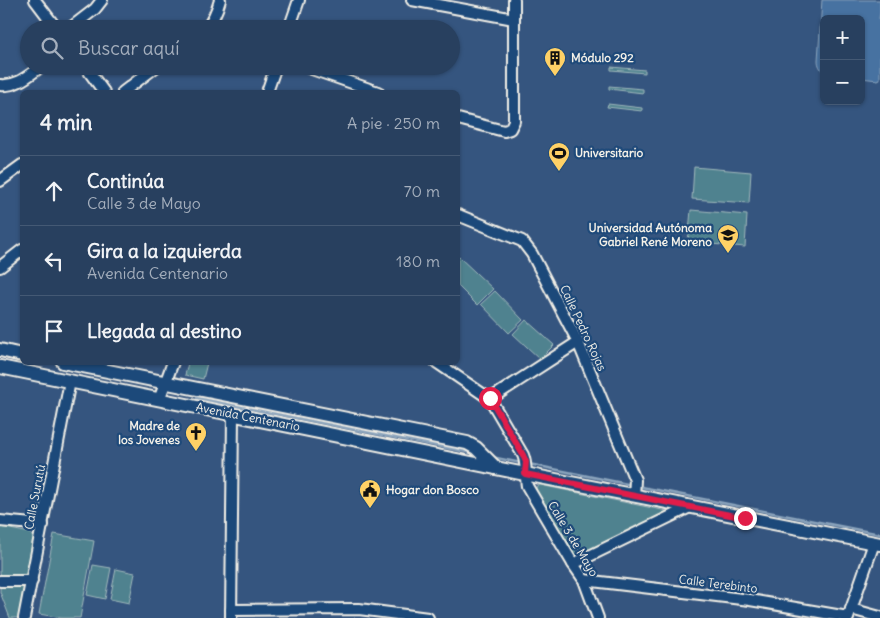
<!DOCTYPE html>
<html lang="es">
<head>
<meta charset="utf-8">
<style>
  :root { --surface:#28405f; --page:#344b68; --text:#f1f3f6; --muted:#a5afbd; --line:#445974 }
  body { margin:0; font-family:Delius,sans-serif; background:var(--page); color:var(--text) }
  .controls { position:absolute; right:15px; top:15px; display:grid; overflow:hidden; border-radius:8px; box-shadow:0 1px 4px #0004 }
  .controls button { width:45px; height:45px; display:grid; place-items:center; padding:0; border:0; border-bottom:1px solid var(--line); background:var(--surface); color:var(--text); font:25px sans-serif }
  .stop { position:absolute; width:15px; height:15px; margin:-11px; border:4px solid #e11d48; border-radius:50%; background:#fff }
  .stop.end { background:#e11d48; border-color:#fff; box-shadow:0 1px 5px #0008 }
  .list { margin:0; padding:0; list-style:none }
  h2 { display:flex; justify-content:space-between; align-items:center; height:65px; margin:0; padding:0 20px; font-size:21px }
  h2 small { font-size:16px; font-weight:400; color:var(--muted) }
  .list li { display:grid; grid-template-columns:32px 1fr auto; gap:15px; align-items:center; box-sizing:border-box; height:70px; padding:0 20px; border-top:1px solid var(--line) }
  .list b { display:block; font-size:19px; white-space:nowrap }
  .list p { margin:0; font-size:16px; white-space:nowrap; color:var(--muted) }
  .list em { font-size:16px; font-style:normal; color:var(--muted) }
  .icon { flex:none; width:28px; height:28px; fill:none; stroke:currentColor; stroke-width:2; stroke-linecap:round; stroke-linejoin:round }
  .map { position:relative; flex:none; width:880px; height:618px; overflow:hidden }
  .search { position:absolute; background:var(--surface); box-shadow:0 1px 4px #0004; left:20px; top:20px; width:440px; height:55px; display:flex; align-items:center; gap:12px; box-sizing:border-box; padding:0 18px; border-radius:28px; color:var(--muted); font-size:19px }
  .panel { position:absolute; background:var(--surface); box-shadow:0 1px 4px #0004; left:20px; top:90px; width:440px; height:275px; border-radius:8px }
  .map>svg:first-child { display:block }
</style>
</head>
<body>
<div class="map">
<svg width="880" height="618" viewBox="0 0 880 618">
  <rect width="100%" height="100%" fill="#35557f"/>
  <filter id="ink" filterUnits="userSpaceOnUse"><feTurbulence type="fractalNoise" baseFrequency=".02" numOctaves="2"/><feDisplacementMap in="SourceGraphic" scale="10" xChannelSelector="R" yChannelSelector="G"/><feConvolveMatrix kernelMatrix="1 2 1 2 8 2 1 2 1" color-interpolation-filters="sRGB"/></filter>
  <g filter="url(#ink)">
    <!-- green -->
    <g fill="#4f828f" stroke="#a2babc">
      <path d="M611 67 645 70V73L611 70Z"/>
      <path d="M609 86 643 89V93L609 89Z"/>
      <path d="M608 104 642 108V111L607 107Z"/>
      <path d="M694 167 751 172 749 203 692 199Z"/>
      <path d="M691 210 747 215 745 247 688 242Z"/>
      <path d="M459 257 493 289 477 305 458 286V258Z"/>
      <path d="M495 291 523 320 509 333 481 304Z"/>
      <path d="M526 320 554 345 540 359 513 334Z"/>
      <path d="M188 363H207L203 379 185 375Z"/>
      <path d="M540 485 672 512 577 557 572 553 536 493V487Z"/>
      <path d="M0 527 30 533 34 539 27 576 22 578H3L0 573Z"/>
      <path d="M54 534 94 541 80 618H62L39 614Z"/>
      <path d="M93 565 111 568 105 599 87 595Z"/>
      <path d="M116 569 135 573 129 603 110 599Z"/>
      <path d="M0 584 23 585 25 587 24 618H10L0 592Z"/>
    </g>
    <!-- water -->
    <path fill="#4772a1" stroke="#8ca5bd" d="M822 0H880V12L879 18 880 28V79L878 80 861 78V19H824V73C820 68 818 65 818 60Z"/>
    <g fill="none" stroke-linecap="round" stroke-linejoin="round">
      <!-- stream -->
      <g stroke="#8ca5bd" stroke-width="2.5">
        <path d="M197 398 472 453"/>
        <path d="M492 457 521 463"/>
        <path d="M529 464 632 485"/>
        <path d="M637 486 880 534"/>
      </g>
      <!-- minor casing -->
      <g stroke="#f4f1e8" stroke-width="14">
        <g id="minor">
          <path d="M35 0 57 29"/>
          <path d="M412 0 514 19"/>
          <path d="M69 29 95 9 102 0"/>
          <path d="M206 29C213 20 217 11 220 0"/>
          <path d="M289 29 299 0"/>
          <path d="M85 66 104 92"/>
          <path d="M303 66 378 92"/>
          <path d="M0 85C17 87 29 75 42 66"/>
          <path d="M123 92 157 66"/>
          <path d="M267 92 276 66"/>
          <path d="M458 119 504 131 510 129 514 121V0"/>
          <path d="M0 181 22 165"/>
          <path d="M458 215 522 241 532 254 578 342 635 480 634 496"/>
          <path d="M0 267 22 250"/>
          <path d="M436 362 490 399 523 455C527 464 525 476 527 486L573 564 584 580 598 618"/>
          <path d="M490 399 578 342"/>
          <path d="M159 400 173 362"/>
          <path d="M0 521 43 525"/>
          <path d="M573 564 690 507"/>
          <path d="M584 580 750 600 848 617"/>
          <path d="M0 581H32"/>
          <path d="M851 609 880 617"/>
          <path d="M231 610 359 609 428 618"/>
          <path d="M24 618 70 381"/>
          <path d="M231 618 233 414"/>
          <path d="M848 618 874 543"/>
        </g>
      </g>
      <!-- tertiary casing -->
      <g stroke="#f4f1e8" stroke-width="16">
        <g id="tertiary">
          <path d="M0 350 22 355"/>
          <path d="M63 362 467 443 476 448 496 468"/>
          <path d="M0 367 525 474 880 544"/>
        </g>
      </g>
      <!-- minor -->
      <use href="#minor" stroke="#1f4a7a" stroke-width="10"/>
      <!-- tertiary -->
      <use href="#tertiary" stroke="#1f4a7a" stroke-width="12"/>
    </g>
  </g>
  <g fill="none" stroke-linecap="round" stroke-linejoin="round" filter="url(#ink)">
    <!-- route -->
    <path stroke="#e11d48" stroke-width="6" d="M490 398 523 455 526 462 525 474 745 518"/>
  </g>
  <!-- icons -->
  <defs>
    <g id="building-pin" transform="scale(1.125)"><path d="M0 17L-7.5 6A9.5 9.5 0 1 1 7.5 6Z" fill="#ffd166" stroke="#1f4a7a"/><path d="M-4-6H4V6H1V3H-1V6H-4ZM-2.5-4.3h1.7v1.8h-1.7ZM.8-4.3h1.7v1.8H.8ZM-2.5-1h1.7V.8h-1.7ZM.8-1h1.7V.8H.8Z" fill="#111"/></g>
    <g id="stadium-pin" transform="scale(1.125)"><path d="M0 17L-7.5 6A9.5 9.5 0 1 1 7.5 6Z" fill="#ffd166" stroke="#1f4a7a"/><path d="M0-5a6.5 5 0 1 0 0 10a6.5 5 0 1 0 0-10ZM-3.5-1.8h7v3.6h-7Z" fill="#111"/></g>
    <g id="university-pin" transform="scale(1.125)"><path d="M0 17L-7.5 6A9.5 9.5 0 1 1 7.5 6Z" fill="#ffd166" stroke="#1f4a7a"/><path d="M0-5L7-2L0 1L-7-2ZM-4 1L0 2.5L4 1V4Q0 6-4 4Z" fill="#111"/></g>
    <g id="church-pin" transform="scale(1.125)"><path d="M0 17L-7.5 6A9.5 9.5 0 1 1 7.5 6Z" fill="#ffd166" stroke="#1f4a7a"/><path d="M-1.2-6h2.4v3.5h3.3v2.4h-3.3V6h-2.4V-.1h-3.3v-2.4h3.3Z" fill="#111"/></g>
    <g id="civic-pin" transform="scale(1.125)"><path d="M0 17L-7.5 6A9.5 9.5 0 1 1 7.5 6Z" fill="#ffd166" stroke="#1f4a7a"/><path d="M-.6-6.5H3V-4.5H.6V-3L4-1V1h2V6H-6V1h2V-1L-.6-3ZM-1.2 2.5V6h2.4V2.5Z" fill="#111"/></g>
  </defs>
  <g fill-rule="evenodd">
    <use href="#building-pin" x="555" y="58"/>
    <use href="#stadium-pin" x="559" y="153"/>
    <use href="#university-pin" x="728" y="235"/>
    <use href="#church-pin" x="196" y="433"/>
    <use href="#civic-pin" x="370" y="490"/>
  </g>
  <g text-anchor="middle" stroke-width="4.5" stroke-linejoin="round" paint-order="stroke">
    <!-- poi labels -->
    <g font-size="12" font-weight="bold" fill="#f4f1e8" stroke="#1f4a7a" text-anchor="start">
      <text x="571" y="62">Módulo 292</text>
      <text x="575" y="157">Universitario</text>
      <text x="712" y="232" text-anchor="end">Universidad Autónoma<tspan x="712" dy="14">Gabriel René Moreno</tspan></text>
      <text x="180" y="430" text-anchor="end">Madre de<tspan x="180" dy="14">los Jovenes</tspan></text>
      <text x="386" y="494">Hogar don Bosco</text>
    </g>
    <!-- street labels -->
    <g font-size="12" fill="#f4f1e8" stroke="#1f4a7a">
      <text transform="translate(583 328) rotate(65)" y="4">Calle Pedro Rojas</text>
      <text transform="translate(248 417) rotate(11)" y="4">Avenida Centenario</text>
      <text transform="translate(35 497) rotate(-79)" y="4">Calle Surutú</text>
      <text transform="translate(573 539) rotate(59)" y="4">Calle 3 de Mayo</text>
      <text transform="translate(718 584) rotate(7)" y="4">Calle Terebinto</text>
    </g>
  </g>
</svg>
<div class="controls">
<button>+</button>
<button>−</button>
</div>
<div class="stop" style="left:490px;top:398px"></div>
<div class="stop end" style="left:745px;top:518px"></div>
<div class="search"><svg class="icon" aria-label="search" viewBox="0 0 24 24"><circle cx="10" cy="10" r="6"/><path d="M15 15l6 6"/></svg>Buscar aquí</div>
<section class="panel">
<h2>4 min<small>A pie · 250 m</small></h2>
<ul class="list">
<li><svg class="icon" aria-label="ahead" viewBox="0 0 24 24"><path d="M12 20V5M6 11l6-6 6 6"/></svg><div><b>Continúa</b><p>Calle 3 de Mayo</p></div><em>70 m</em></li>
<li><svg class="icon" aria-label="left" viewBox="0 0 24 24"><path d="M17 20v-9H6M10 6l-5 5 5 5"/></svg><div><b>Gira a la izquierda</b><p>Avenida Centenario</p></div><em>180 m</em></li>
<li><svg class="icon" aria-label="arrive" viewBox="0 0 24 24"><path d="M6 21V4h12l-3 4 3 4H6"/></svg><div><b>Llegada al destino</b></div></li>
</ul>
</section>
</div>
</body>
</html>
